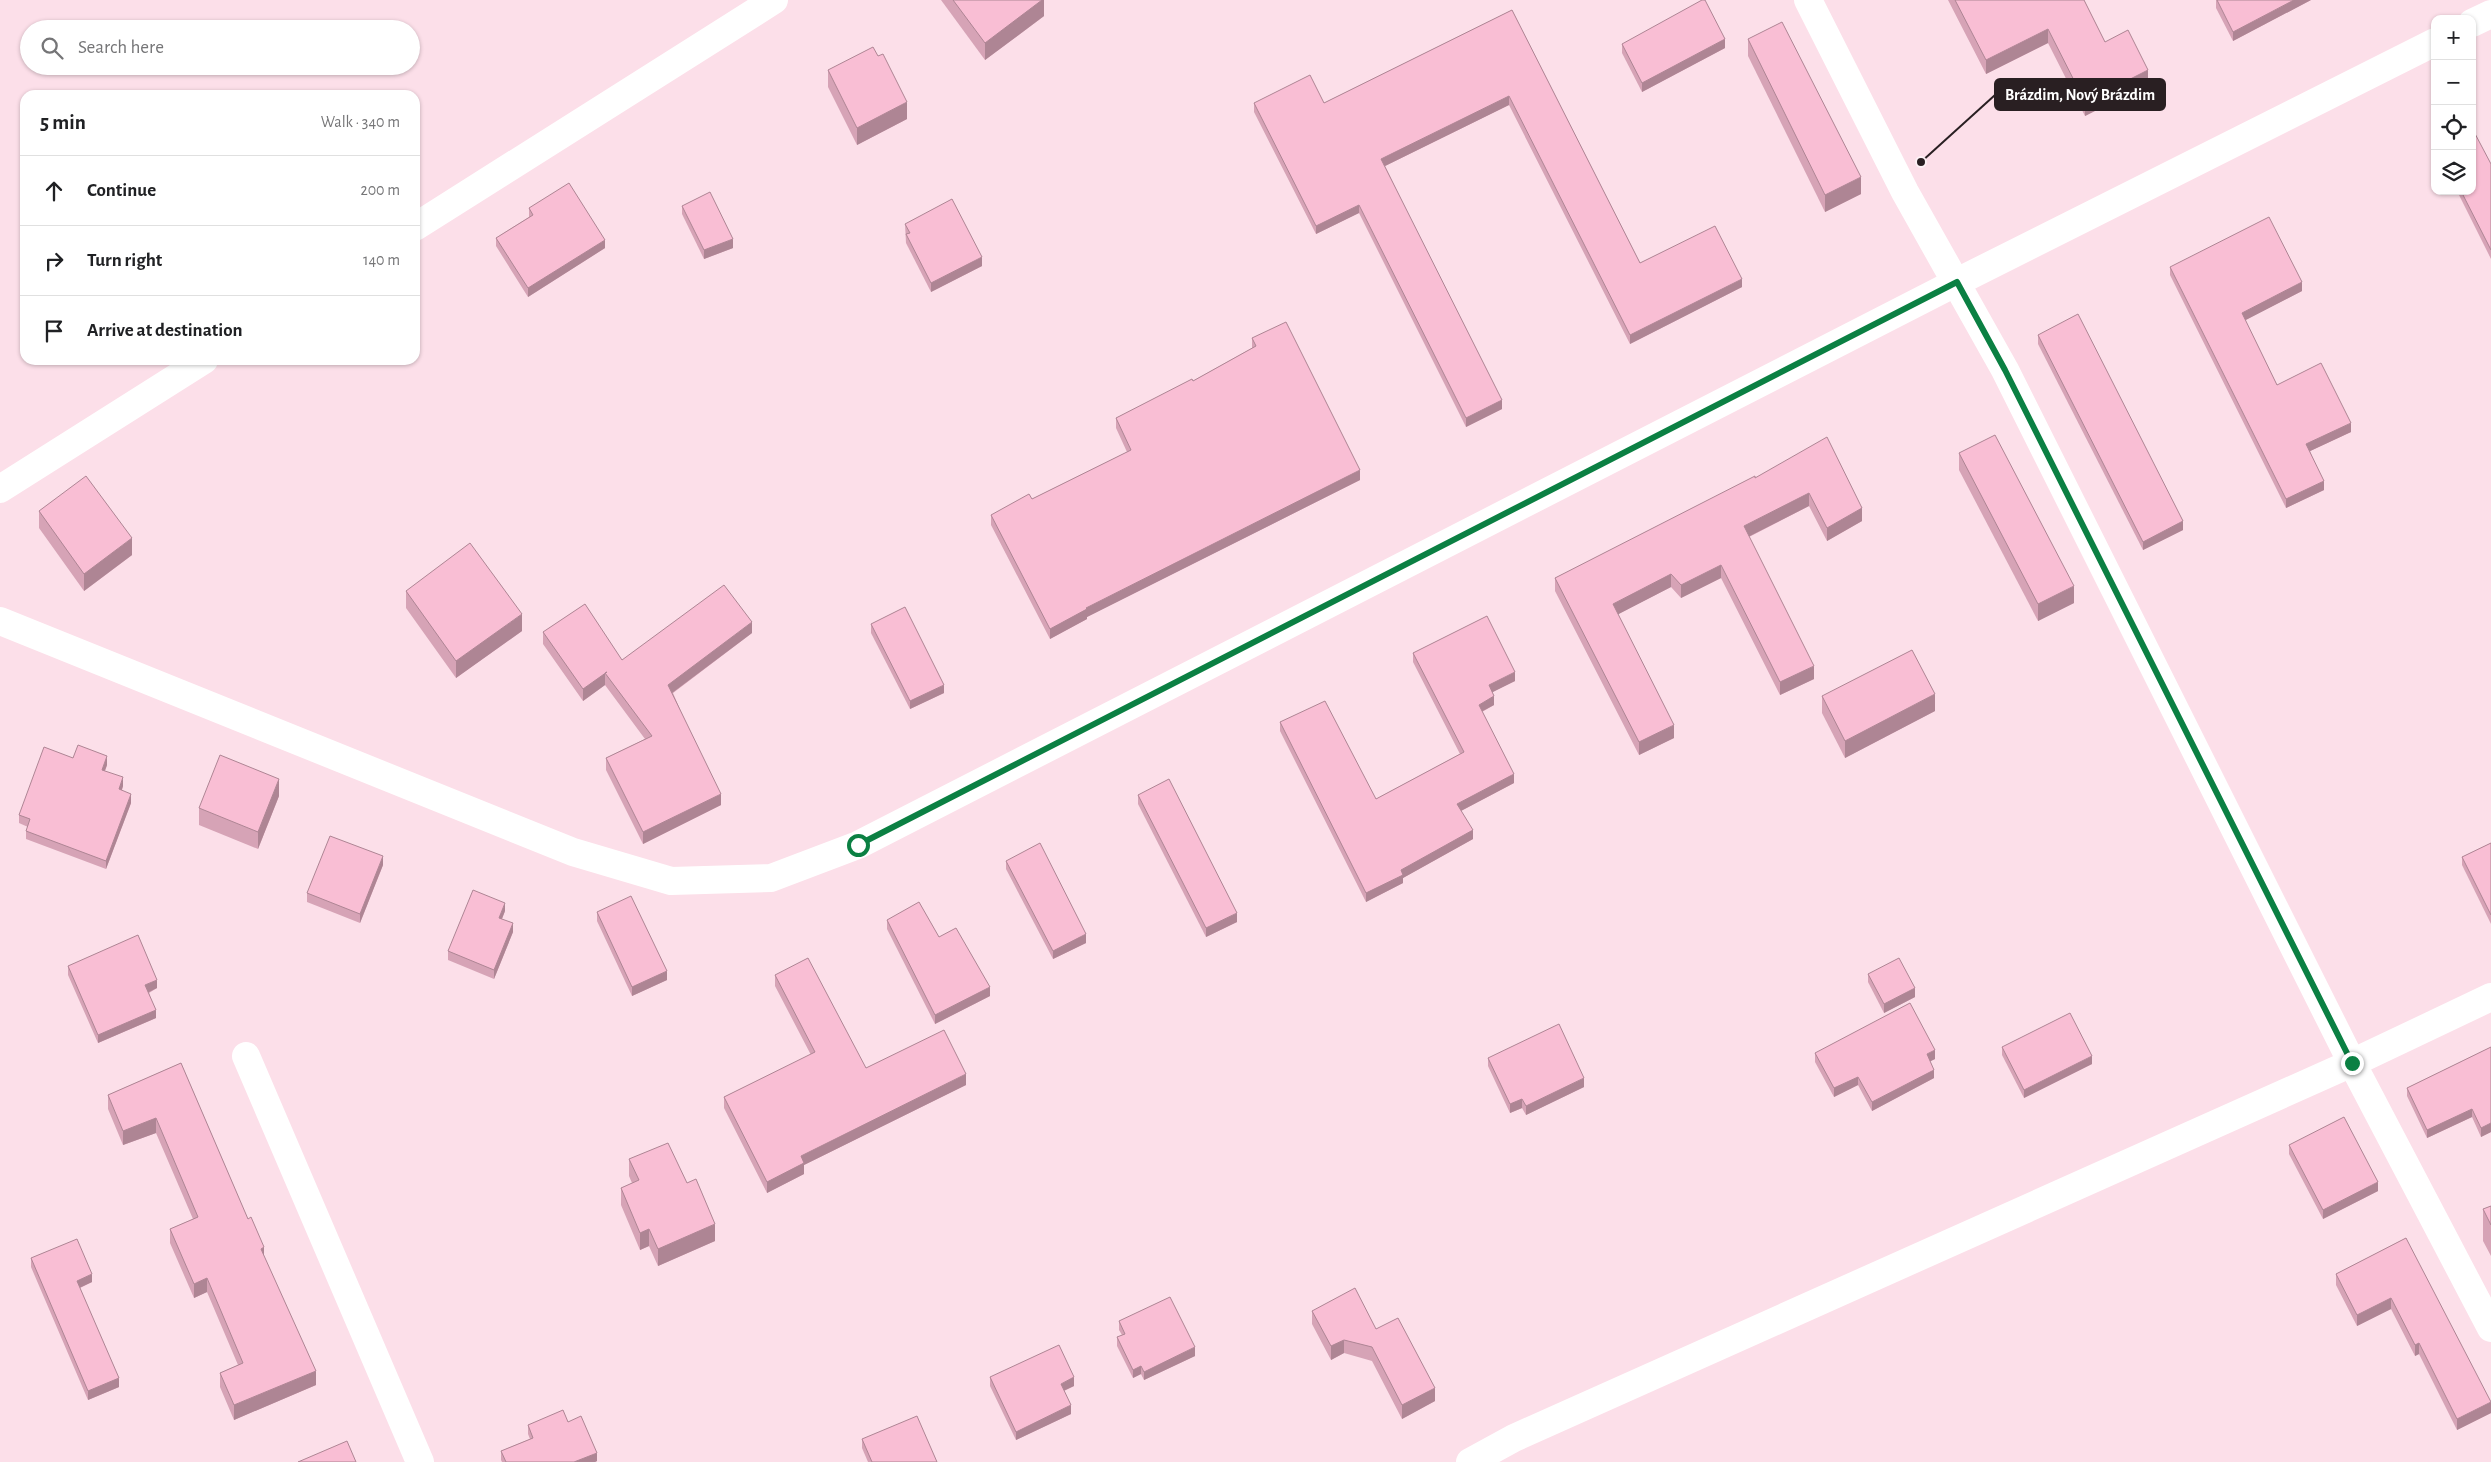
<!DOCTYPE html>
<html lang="en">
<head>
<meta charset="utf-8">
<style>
  :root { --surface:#fff; --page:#f2f2f2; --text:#202124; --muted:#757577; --line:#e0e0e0 }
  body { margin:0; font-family:"Alegreya Sans",sans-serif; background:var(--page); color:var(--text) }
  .controls { position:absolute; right:15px; top:15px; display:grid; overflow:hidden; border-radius:10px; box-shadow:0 1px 4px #0004 }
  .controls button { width:45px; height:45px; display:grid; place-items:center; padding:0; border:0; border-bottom:1px solid var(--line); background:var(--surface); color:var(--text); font:25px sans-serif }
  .stop { position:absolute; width:15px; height:15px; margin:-11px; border:4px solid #0b8043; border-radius:50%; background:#fff }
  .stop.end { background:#0b8043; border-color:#fff; box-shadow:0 1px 5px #0008 }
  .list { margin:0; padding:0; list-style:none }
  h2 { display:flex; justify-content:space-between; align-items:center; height:65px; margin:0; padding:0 20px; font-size:21px }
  h2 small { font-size:16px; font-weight:400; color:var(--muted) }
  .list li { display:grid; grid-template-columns:32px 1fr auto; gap:15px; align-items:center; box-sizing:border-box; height:70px; padding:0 20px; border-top:1px solid var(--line) }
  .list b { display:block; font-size:19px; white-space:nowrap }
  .list em { font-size:16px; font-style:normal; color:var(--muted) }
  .icon { flex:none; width:28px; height:28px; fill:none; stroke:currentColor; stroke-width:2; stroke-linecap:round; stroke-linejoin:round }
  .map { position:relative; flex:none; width:2491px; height:1462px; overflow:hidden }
  .search { position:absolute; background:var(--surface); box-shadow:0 1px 4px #0004; left:20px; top:20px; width:400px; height:55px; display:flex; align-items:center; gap:12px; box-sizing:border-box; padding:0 18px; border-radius:28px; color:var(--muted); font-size:19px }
  .panel { position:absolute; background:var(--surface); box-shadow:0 1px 4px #0004; left:20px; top:90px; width:400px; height:275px; border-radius:15px }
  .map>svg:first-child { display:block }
</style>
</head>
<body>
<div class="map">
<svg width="2491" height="1462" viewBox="0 0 2491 1462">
  <rect width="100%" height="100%" fill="#fcdfe9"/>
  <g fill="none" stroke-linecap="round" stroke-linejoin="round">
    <!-- minor -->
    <g stroke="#fff" stroke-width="28">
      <path d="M2472 23 2491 14"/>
      <path d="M415 227 774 0"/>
      <path d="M0 489 204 360"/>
      <path d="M0 621 573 852 671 881 771 878 858 845 1957 282 2435 42"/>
      <path d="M246 1056 420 1462"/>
      <path d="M2352 1063 2491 1328"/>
    </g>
    <!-- tertiary -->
    <g stroke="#fff" stroke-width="28">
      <path d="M1808 0 1905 192 2005 370 2352 1063"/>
      <path d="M1470 1462 1514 1438 2352 1063 2491 997"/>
    </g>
  </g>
  <!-- wall -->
  <g fill="#d6a3b6">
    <path d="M941 0H1044V16L985 60Z"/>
    <path d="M1948 0H2084L2105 42 2148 84 2085 116 2048 43 1986 74Z"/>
    <path d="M2216 0H2311L2233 41 2216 8Z"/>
    <path d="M1512 10 1640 263 1742 287 1630 344 1509 105 1385 166 1502 409 1466 427 1359 213 1316 234 1254 112V103H1324Z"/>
    <path d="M1748 39 1861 194 1825 212 1748 56Z"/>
    <path d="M1622 44 1725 48 1642 92 1622 53Z"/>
    <path d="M828 70 907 119 857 145 828 87Z"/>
    <path d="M2435 131V148L2432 141V132Z"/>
    <path d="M2491 164V259L2457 191H2472Z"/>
    <path d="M682 206 733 248 704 259 682 214Z"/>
    <path d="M529 208 605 248 528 297 496 246V238L529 217Z"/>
    <path d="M905 224 982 266 931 292 906 243Z"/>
    <path d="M2170 267 2302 291 2245 320 2277 385 2351 432 2310 451 2324 490 2286 508 2170 275Z"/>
    <path d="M2038 335 2183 530 2143 550 2038 344Z"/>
    <path d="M1252 338 1360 480 1087 617V619L1050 639 991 525V515L1032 499 1127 452 1116 428V418L1193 381 1252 348Z"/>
    <path d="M1959 453 2074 603 2038 621 1959 470Z"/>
    <path d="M1755 478 1862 508V521L1827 541 1809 506 1749 537 1814 679 1780 695 1721 578 1681 598 1671 587 1618 614 1674 738 1639 755 1555 591V578Z"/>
    <path d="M39 511 132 555 84 591 39 528Z"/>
    <path d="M406 591 522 631 456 678 406 608Z"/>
    <path d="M871 624 944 693 910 709 871 633Z"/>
    <path d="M543 632 622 660 752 633 673 693 721 805 643 844 606 770V758L645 739 605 685 583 701 543 644Z"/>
    <path d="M1413 653 1515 681 1492 692 1494 705 1482 712 1514 783 1461 811 1473 839 1403 878V883L1366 902 1280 731V722L1376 799 1460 754 1413 662Z"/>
    <path d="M1822 696 1935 711 1845 758 1822 713Z"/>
    <path d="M73 758 107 765 105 771 123 786 122 790 131 803 106 869 26 839V831L28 827 19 823V815Z"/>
    <path d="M1138 795 1237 922 1206 937 1138 804Z"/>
    <path d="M279 796 258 849 199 825V808Z"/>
    <path d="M2491 843V924L2462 865V857Z"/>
    <path d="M1006 861 1086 943 1053 959 1006 869Z"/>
    <path d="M383 865 360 923 307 902V893Z"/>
    <path d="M505 911 502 919 513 932 494 979 448 960V951Z"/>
    <path d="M597 912 667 980 632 996 597 921Z"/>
    <path d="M887 920 939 937 990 996 935 1024 887 929Z"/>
    <path d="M68 966 157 988 149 993 156 1018 98 1043 68 975Z"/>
    <path d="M1868 974 1915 997 1884 1013 1868 982Z"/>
    <path d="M775 975 866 1068 966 1085 804 1165V1174L767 1193 724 1108V1097L811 1055 775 986Z"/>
    <path d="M2002 1047 2092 1064 2024 1098 2002 1055Z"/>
    <path d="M2491 1047V1132L2481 1137 2472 1117 2427 1138 2407 1096V1088Z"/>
    <path d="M1815 1053 1935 1059 1930 1061 1934 1078 1872 1111 1858 1085 1834 1097 1815 1062Z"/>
    <path d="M1488 1058 1584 1087 1526 1115 1522 1108 1510 1113 1488 1066Z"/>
    <path d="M181 1063 264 1257 316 1385 234 1420 220 1387V1373L238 1365 207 1292 194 1298 170 1243V1229L193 1219 156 1133 123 1145 108 1109V1095Z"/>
    <path d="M2289 1145 2378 1191 2323 1219 2289 1154Z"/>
    <path d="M629 1159 687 1183 715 1241 658 1266 649 1246 640 1250 621 1205V1188L632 1183 629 1176Z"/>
    <path d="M2491 1206V1256L2483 1241V1209Z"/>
    <path d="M2406 1238 2491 1413 2457 1430 2419 1354 2415 1356 2391 1309 2357 1326 2336 1285V1274Z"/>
    <path d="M31 1258 92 1282 80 1288 119 1387 88 1400 31 1267Z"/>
    <path d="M1312 1311 1376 1329 1435 1401 1402 1419 1372 1361 1344 1353 1331 1360 1312 1324Z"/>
    <path d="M1119 1321 1195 1356 1144 1380 1141 1374 1133 1378 1117 1346V1337L1122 1335 1119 1330Z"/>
    <path d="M990 1377 1074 1386 1064 1391 1071 1414 1016 1440 990 1386Z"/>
    <path d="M568 1422 597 1461 595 1462H502L501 1460V1451L530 1439 528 1434V1425Z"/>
    <path d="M862 1439 937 1462H868L862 1448Z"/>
  </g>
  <!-- shaded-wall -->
  <g fill="#ae8594">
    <path d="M1042 0H1044V16L985 60V43Z"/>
    <path d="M2294 0H2311L2233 41V32Z"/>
    <path d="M2048 29V43L1986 74V60Z"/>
    <path d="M1725 39V48L1642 92V83Z"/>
    <path d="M2148 70V84L2085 116V102Z"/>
    <path d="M1509 96V105L1381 168V159Z"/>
    <path d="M907 102V119L857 145V128Z"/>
    <path d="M1861 177V194L1825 212V195Z"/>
    <path d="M1359 205V213L1316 234V226Z"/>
    <path d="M733 239V248L704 259V250Z"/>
    <path d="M605 240V248L528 297V288Z"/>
    <path d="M982 257V266L931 292V283Z"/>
    <path d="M1742 279V287L1630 344V335Z"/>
    <path d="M2302 282V291L2242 322V313Z"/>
    <path d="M1502 400V409L1466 427V418Z"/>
    <path d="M2351 423V432L2306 453V444Z"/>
    <path d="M1360 470V480L1087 617V619L1050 639V629L1086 608Z"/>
    <path d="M2324 481V490L2286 508V499Z"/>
    <path d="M1809 493V506L1744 539V526Z"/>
    <path d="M1862 508V521L1827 541V528Z"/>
    <path d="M2183 521V530L2143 550V542Z"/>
    <path d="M132 538V555L84 591V574Z"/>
    <path d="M1721 565V578L1681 598V585Z"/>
    <path d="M1671 574V587L1613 617V604Z"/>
    <path d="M2074 586V603L2038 621V604Z"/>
    <path d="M522 614V631L456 678V661Z"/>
    <path d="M752 622V633L668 696V685Z"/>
    <path d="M1814 666V679L1780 695V682Z"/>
    <path d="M1515 672V681L1489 694V685Z"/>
    <path d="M605 673V685L583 701V689Z"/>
    <path d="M944 685V693L910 709V701Z"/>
    <path d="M1935 694V711L1845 758V741Z"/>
    <path d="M1494 696V705L1479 713V705Z"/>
    <path d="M1674 725V738L1639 755V742Z"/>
    <path d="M107 756V765L102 778V770Z"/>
    <path d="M1514 774V783L1457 813V804Z"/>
    <path d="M123 777V786L119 798V789Z"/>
    <path d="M279 779V796L258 849V832Z"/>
    <path d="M131 794V803L106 869V861Z"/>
    <path d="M721 794V805L643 844V832Z"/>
    <path d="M1473 830V839L1403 878V883L1366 902V893L1401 870Z"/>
    <path d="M383 856V865L360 923V914Z"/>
    <path d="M505 903V911L499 926V918Z"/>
    <path d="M1237 913V922L1206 937V928Z"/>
    <path d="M513 923V932L494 979V970Z"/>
    <path d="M1086 934V943L1053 959V951Z"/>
    <path d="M667 971V980L632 996V987Z"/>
    <path d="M157 980V988L145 994V985Z"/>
    <path d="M990 987V996L935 1024V1015Z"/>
    <path d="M1915 988V997L1884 1013V1004Z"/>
    <path d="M156 1010V1018L98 1043V1035Z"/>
    <path d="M1935 1050V1059L1927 1063V1054Z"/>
    <path d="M2092 1056V1064L2024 1098V1090Z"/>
    <path d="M1934 1070V1078L1872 1111V1102Z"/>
    <path d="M966 1074V1085L804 1165V1174L767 1193V1182L801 1156Z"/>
    <path d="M1858 1077V1085L1834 1097V1088Z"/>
    <path d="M1584 1078V1087L1526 1115V1106Z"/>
    <path d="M1522 1099V1108L1510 1113V1104Z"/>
    <path d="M2472 1109V1117L2427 1138V1130Z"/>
    <path d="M156 1118V1133L123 1145V1131Z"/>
    <path d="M2491 1123V1132L2481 1137V1128Z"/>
    <path d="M2378 1182V1191L2323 1219V1210Z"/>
    <path d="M715 1224V1241L658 1266V1249Z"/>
    <path d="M649 1229V1246L640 1250V1233Z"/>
    <path d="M264 1247V1261L261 1249Z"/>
    <path d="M92 1274V1282L77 1289V1281Z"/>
    <path d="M207 1278V1292L194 1298V1284Z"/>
    <path d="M2391 1298V1309L2357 1326V1315Z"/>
    <path d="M1344 1340V1353L1331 1360V1346Z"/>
    <path d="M2419 1343V1354L2415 1356V1345Z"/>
    <path d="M1195 1347V1356L1144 1380V1372Z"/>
    <path d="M1141 1366V1374L1133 1378V1370Z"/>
    <path d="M316 1371V1385L234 1420V1405Z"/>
    <path d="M1074 1377V1386L1061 1392V1384Z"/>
    <path d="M119 1378V1387L88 1400V1391Z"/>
    <path d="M1435 1388V1401L1402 1419V1405Z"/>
    <path d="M2491 1402V1413L2457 1430V1419Z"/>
    <path d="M1071 1405V1414L1016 1440V1432Z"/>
    <path d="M597 1453V1461L595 1462H574Z"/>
  </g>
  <!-- building -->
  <g fill="#f9bed4" stroke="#ae8594">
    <path d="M953 0H1042L985 43Z"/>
    <path d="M1702 0H1705L1725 39 1642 83 1622 44Z"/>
    <path d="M1955 0H2084L2105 42 2128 30 2148 70 2085 102 2048 29 1986 60Z"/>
    <path d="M2217 0H2294L2233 32Z"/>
    <path d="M1512 10 1640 263 1715 226 1742 279 1630 335 1509 96 1381 159 1502 400 1466 418 1359 205 1316 226 1254 103 1310 75 1324 103Z"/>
    <path d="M1782 22 1861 177 1825 195 1748 39Z"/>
    <path d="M873 47 878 56 883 54 907 102 857 128 828 70Z"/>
    <path d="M2472 128 2491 164V250L2461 191H2472Z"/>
    <path d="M2435 131V139L2432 132Z"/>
    <path d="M569 183 605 240 528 288 496 238 533 215 529 208Z"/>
    <path d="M710 192 733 239 704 250 682 206Z"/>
    <path d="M952 199 982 257 931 283 906 234 910 233 905 224Z"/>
    <path d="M2269 217 2302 282 2242 313 2277 385 2321 363 2351 423 2306 444 2324 481 2286 499 2170 267Z"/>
    <path d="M2078 314 2183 521 2143 542 2038 335Z"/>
    <path d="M1286 322 1360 470 1086 608 1087 609 1050 629 991 515 1029 494 1032 499 1131 450 1116 418 1192 379 1193 381 1256 346 1252 338Z"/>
    <path d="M1995 435 2074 586 2038 604 1959 453Z"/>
    <path d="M1827 437 1862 508 1827 528 1809 493 1744 526 1814 666 1780 682 1721 565 1681 585 1671 574 1613 604 1674 725 1639 742 1555 578 1755 476V478Z"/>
    <path d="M86 476 132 538 84 574 39 511Z"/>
    <path d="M470 543 522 614 456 661 406 591Z"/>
    <path d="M724 585 752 622 668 685 721 794 643 832 606 758 652 736 605 673 607 672 583 689 543 632 585 604 622 660Z"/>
    <path d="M905 607 944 685 910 701 871 624Z"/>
    <path d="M1487 616 1515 672 1489 685 1494 696 1479 705 1514 774 1457 804 1473 830 1401 870 1403 875 1366 893 1280 722 1325 701 1376 799 1464 752 1413 653Z"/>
    <path d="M1912 650 1935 694 1845 741 1822 696Z"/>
    <path d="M78 745 107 756 102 770 123 777 119 789 131 794 106 861 26 831 30 819 19 815 44 747 73 758Z"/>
    <path d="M220 755 279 779 258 832 199 808Z"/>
    <path d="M1169 779 1237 913 1206 928 1138 795Z"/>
    <path d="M330 836 383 856 360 914 307 893Z"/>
    <path d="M1040 843 1086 934 1053 951 1006 861Z"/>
    <path d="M2491 843V915L2462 857Z"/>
    <path d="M473 890 505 903 499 918 513 923 494 970 448 951Z"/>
    <path d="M631 896 667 971 632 987 597 912Z"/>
    <path d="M919 902 939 937 956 928 990 987 935 1015 887 920Z"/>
    <path d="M138 935 157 980 145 985 156 1010 98 1035 68 966Z"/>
    <path d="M808 958 866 1068 944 1030 966 1074 801 1156 804 1163 767 1182 724 1097 815 1052 775 975Z"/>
    <path d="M1899 958 1915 988 1884 1004 1868 974Z"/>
    <path d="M1910 1003 1935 1050 1927 1054 1934 1070 1872 1102 1858 1077 1834 1088 1815 1053Z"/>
    <path d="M2070 1013 2092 1056 2024 1090 2002 1047Z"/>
    <path d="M1559 1024 1584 1078 1526 1106 1522 1099 1510 1104 1488 1058Z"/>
    <path d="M2491 1047V1123L2481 1128 2472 1109 2427 1130 2407 1088Z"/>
    <path d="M181 1063 248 1219 251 1217 264 1247 261 1249 316 1371 234 1405 220 1373 243 1363 207 1278 194 1284 170 1229 198 1217 156 1118 123 1131 108 1095Z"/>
    <path d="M2344 1117 2378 1182 2323 1210 2289 1145Z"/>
    <path d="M668 1143 687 1183 696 1179 715 1224 658 1249 649 1229 640 1233 621 1188 639 1180 629 1159Z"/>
    <path d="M2491 1206V1225L2483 1209Z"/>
    <path d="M2406 1238 2491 1402 2457 1419 2419 1343 2415 1345 2391 1298 2357 1315 2336 1274Z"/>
    <path d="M77 1239 92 1274 77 1281 119 1378 88 1391 31 1258Z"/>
    <path d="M1355 1288 1376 1329 1398 1318 1435 1388 1402 1405 1372 1347 1344 1340 1331 1346 1312 1311Z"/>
    <path d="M1170 1297 1195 1347 1144 1372 1141 1366 1133 1370 1117 1337 1125 1334 1119 1321Z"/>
    <path d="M1059 1345 1074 1377 1061 1384 1071 1405 1016 1432 990 1377Z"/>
    <path d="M563 1410 568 1422 581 1416 597 1453 574 1462H506L501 1451 533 1438 528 1425Z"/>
    <path d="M917 1416 937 1462H872L862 1439Z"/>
    <path d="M347 1441 356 1462H298Z"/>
  </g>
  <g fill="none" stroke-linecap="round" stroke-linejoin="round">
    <!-- route -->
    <path stroke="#0b8043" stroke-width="6" d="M858 845 1957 282 2005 370 2352 1063"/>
  </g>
  <!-- callouts -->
  <path fill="none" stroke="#291f22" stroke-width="2" d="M1921 162L1995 95"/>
  <circle fill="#291f22" stroke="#fdf2f6" stroke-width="2" cx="1921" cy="162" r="5"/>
  <rect fill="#291f22" stroke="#291f22" stroke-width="2" x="1995" y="79" width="170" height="31" rx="5"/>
  <g font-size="16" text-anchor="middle" font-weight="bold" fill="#fff">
    <text x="2080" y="100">Brázdim, Nový Brázdim</text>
  </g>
</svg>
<div class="controls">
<button>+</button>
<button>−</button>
<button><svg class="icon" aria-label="locate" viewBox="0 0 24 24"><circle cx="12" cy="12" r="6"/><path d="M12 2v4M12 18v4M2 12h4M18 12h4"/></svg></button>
<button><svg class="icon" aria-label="layers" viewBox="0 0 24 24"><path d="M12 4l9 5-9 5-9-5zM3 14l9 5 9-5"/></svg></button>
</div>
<div class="stop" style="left:858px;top:845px"></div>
<div class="stop end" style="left:2352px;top:1063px"></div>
<div class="search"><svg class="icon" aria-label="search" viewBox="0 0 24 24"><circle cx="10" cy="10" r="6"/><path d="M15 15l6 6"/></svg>Search here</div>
<section class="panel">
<h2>5 min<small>Walk · 340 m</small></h2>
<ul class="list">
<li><svg class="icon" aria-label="ahead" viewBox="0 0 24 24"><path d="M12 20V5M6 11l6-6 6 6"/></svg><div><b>Continue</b></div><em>200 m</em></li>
<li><svg class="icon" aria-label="right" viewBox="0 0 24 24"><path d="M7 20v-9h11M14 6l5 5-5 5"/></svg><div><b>Turn right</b></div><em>140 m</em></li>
<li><svg class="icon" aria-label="arrive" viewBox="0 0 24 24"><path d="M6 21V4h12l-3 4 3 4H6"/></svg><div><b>Arrive at destination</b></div></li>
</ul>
</section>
</div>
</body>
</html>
